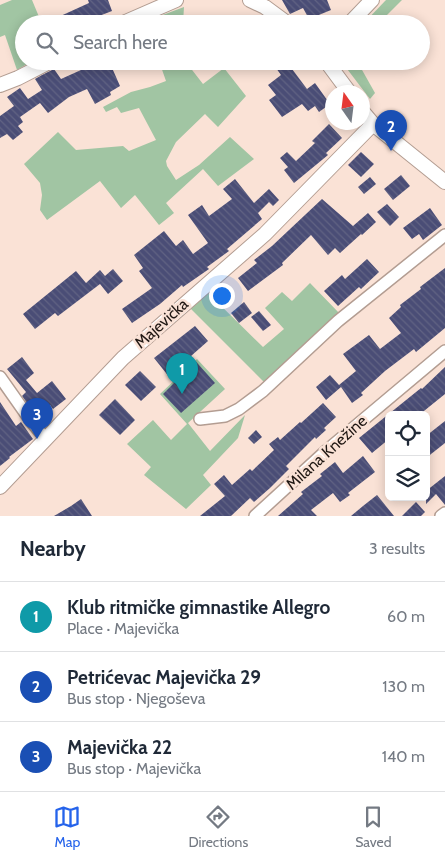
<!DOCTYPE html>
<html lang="en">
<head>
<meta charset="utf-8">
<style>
  :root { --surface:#fff; --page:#f6f6f7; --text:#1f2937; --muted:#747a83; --line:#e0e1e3; --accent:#2563eb }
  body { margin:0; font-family:Cabin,sans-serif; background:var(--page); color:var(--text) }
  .controls { position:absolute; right:15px; bottom:15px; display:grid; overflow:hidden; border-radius:8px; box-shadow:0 2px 12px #0003 }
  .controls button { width:45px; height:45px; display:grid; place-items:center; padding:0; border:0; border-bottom:1px solid var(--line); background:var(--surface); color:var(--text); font:25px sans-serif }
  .compass { position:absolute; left:325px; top:85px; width:45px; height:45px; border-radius:50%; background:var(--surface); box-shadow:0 2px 12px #0003; rotate:346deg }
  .you { position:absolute; left:221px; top:295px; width:18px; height:18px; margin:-12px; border:4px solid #fff; border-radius:50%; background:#1a73e8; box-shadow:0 0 0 8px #1a73e833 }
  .badge { display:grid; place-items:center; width:32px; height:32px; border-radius:50%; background:var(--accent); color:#fff; font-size:16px; font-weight:700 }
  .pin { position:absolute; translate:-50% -41px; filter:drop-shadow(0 1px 2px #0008) }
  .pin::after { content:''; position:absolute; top:26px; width:18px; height:15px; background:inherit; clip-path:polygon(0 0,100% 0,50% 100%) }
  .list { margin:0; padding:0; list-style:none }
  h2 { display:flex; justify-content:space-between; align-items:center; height:65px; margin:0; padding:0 20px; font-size:21px }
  h2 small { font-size:16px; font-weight:400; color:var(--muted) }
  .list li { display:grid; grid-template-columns:32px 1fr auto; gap:15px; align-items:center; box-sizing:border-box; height:70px; padding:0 20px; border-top:1px solid var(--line) }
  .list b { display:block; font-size:19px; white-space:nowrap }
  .list p { margin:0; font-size:16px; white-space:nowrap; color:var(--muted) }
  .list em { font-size:16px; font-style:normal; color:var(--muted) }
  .icon { flex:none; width:28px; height:28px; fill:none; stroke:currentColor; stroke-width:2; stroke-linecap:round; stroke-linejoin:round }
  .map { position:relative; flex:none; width:445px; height:516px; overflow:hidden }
  .search { position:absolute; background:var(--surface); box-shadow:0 2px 12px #0003; left:15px; right:15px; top:15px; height:55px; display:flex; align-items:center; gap:12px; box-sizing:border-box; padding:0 18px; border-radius:28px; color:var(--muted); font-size:19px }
  .sheet { height:275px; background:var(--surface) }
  nav { display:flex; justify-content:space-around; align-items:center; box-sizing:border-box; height:70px; border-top:1px solid var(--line); background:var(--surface); font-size:14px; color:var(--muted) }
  nav a { display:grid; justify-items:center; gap:2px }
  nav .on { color:var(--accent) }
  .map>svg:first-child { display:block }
</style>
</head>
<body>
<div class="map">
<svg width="445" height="516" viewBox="0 0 445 516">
  <defs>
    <pattern id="building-back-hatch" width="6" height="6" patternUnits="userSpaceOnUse" patternTransform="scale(1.25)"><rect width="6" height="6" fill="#4a4d76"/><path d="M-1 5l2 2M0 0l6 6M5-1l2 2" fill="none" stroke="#616383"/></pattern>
  </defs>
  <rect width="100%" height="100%" fill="#fae2d6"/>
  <!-- green -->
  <g fill="#a1c5a3">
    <path d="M12 0H32L42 24H24V61H32L17 70 5 35 0 37V5Z"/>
    <path d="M386 0H402L378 24H363Z"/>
    <path d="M184 7 183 24H144V22Z"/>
    <path d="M159 61H194L189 66 203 84 224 68 246 96 218 127 205 114 176 142 166 161 167 166 176 180 199 165 230 137 254 159 218 186 203 169 166 203 174 213 159 225 135 195 121 208 100 181 47 220 40 210 42 195 40 183 24 164 58 132 76 150 123 146 129 151 156 140 139 108 121 113 117 107 106 112 103 107 131 92 150 87 166 81Z"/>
    <path d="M341 61H357L375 93 370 99Z"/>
    <path d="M310 283 340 314 264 382 190 308 208 293 263 347 284 329 265 308 282 292 292 301Z"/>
    <path d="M197 359 225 389 188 423 210 451 245 415 238 438 203 475 211 485 186 509 144 475 151 467 127 444 153 420 171 440 187 424 160 394Z"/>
  </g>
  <!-- building -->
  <g fill="url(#building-back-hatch)">
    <path d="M88 0H108L112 11 86 21 87 24H43L89 3Z"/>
    <path d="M282 0H327L331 10 309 19 303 8 290 14Z"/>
    <path d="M101 61H109L120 86 110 92 111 95 95 104 87 89 69 97 48 113 40 103 20 117 23 122 18 126 23 132 13 140 7 134 0 138V116L14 106 7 97 20 88 28 99 42 90 35 79 42 75 54 69 61 79Z"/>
    <path d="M271 61H286L307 89 315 83 330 104 319 112 315 106 308 111 302 104 282 117 269 100 276 95 268 85 281 75Z"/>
    <path d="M329 124 342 138 326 153 328 155 294 183 284 170 288 167 280 158 287 152 296 161 315 143 312 141Z"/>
    <path d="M361 152 374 164 361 177 348 165Z"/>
    <path d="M401 175 410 186 393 200 384 189Z"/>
    <path d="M370 177 376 184 364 194 358 187Z"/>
    <path d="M235 179 254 203 269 189 279 200 273 206 269 202 258 213 262 219 227 249 229 251 207 267 209 269 183 287 182 285 160 304 132 323 122 309 152 288 139 271 143 268 134 255 164 231 176 246 183 240 193 254 208 243 188 215 202 205 209 216 232 199 223 189Z"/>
    <path d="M322 199 353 226 368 213 376 222 362 235 361 234 340 253 335 248 328 255 311 235 282 263 283 265 248 291 238 278 257 263 254 260 272 246Z"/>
    <path d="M387 204 399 217 390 226 377 212Z"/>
    <path d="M430 208 442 225 423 240 419 234 412 239 403 228Z"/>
    <path d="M367 259 379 272 361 289 359 287 338 306 324 291 342 275 345 279Z"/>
    <path d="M445 268V328L416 352 414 349 385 371 361 393 363 395 352 403 341 387 326 400 316 387 330 375 339 385 356 371 343 354 369 335 380 349 401 333 389 318 401 307 400 305 421 289 420 287Z"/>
    <path d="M113 269 123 281 108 294 100 284 58 316 55 313 35 329 23 314 76 271 86 283 100 270 105 276Z"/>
    <path d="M244 302 252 313 239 323 231 313Z"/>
    <path d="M259 311 271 325 263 331 251 317Z"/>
    <path d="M195 326 208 341 191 356 215 383 181 413 163 394 174 383 154 358Z"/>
    <path d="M22 357 34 373 26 380 37 393 52 381 66 399 53 409 50 405 37 417 22 396 26 392 7 369Z"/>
    <path d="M445 367V394L419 415H389V439L372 453 359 438 421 388 422 389Z"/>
    <path d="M140 371 156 387 141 401 125 385Z"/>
    <path d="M115 399 135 420 120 435 99 415Z"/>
    <path d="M0 402 16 426 21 422 33 439 9 457 10 458 0 466Z"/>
    <path d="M323 403 336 417 324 428 326 430 316 439 315 437 286 466 289 469 270 488 254 502 250 498 231 516H200L225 496 214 484 224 475 232 485 250 469 252 471 274 450 269 444 278 437 280 440 300 422 301 423Z"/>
    <path d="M445 421V443L426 458V436Z"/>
    <path d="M256 430 262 437 254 444 248 438Z"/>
    <path d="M363 456 375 472 348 493 350 495 340 502 333 493 311 510 317 516H278L303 494 301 492 322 476 320 474 335 462 343 473Z"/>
    <path d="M445 476V505L436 494 426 504V491Z"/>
    <path d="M377 495 394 516H351L363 506Z"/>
    <path d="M81 499 92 516H54L71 506Z"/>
    <path d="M416 502 425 512 421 516H402Z"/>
  </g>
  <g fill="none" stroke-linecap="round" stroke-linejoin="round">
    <!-- minor casing -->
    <g stroke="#b39d92" stroke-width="14">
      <g id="minor">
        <path d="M0 377 31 421 46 439"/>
        <path d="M200 419 225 416 239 409 263 391 338 321 445 235"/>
        <path d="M255 516 326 451 445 351"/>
        <path d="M441 516 445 513"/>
      </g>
    </g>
    <!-- tertiary casing -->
    <g stroke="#b39d92" stroke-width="16">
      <g id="tertiary">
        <path d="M250 0 265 7 288 24"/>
        <path d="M121 24 176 0"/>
        <path d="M349 24 372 0"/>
        <path d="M326 61 349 92"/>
        <path d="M0 85 18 78 51 61"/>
        <path d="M362 111 373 124 445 182"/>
        <path d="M0 487 123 358 265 234 373 124"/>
      </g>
    </g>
    <!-- minor -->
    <use href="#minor" stroke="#fff" stroke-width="11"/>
    <!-- tertiary -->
    <use href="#tertiary" stroke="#fff" stroke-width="14"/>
  </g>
  <g text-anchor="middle" stroke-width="5" stroke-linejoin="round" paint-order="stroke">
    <!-- street labels -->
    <g font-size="16" fill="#1e1612" stroke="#fae2d6">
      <text transform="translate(161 323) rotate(-42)" y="6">Majevička</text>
      <text transform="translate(326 452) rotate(-42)" y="6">Milana Knežine</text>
    </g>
  </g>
</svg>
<div class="controls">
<button><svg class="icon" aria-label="locate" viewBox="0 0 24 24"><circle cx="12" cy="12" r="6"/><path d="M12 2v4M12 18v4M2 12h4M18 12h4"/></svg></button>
<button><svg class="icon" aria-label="layers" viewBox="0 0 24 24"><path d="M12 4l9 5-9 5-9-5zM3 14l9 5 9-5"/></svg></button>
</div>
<svg class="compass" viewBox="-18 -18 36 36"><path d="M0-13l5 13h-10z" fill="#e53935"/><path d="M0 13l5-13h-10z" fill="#747a83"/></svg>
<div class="you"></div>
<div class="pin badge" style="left:182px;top:394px;background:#0f9aa8">1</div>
<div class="pin badge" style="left:391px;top:151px;background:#1a4fb4">2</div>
<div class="pin badge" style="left:37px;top:439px;background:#1a4fb4">3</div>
<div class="search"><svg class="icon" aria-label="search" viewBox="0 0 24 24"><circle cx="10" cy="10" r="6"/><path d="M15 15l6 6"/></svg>Search here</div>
</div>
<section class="sheet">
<h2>Nearby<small>3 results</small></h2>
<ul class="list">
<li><span class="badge" style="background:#0f9aa8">1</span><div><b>Klub ritmičke gimnastike Allegro</b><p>Place · Majevička</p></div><em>60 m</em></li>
<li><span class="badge" style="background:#1a4fb4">2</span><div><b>Petrićevac Majevička 29</b><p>Bus stop · Njegoševa</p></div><em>130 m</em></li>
<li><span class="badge" style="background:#1a4fb4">3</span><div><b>Majevička 22</b><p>Bus stop · Majevička</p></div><em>140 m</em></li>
</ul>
</section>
<nav>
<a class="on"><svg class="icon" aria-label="map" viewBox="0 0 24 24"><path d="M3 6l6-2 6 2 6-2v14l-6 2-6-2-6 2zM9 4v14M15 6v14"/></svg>Map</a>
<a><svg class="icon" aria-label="directions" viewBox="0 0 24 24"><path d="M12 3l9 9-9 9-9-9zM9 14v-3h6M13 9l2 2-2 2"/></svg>Directions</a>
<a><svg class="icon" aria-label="saved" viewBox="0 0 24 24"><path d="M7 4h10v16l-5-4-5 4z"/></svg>Saved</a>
</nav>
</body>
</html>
